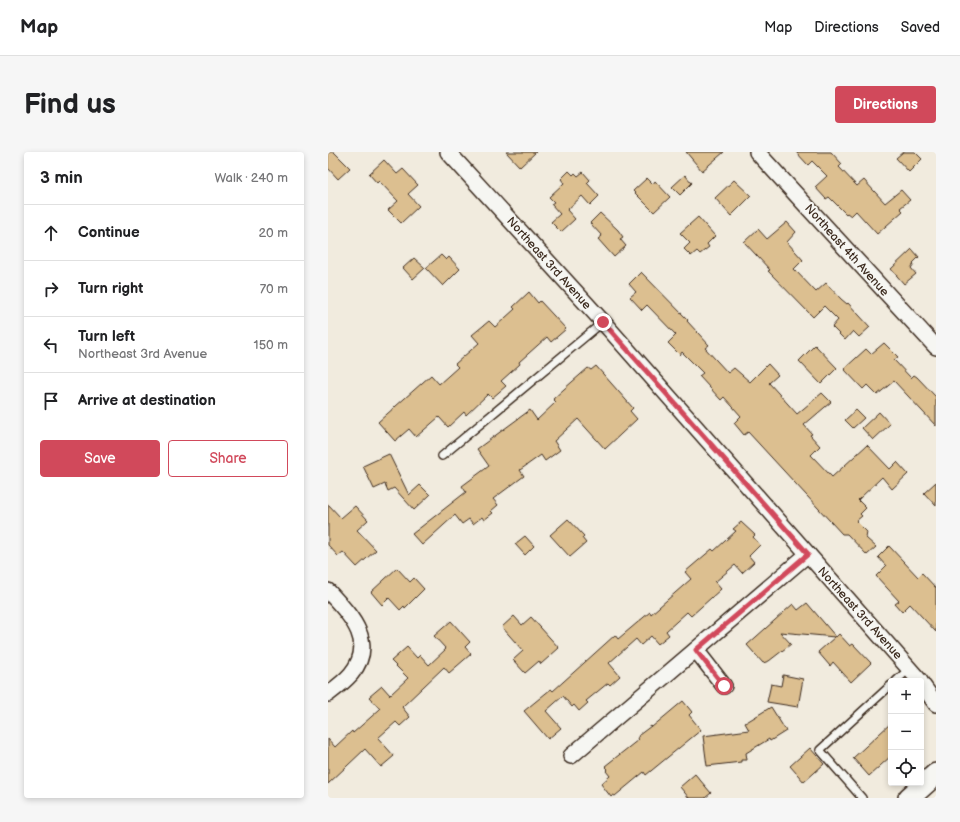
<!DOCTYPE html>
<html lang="en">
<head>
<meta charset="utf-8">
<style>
  :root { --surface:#fff; --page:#f6f6f6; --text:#202124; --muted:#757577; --line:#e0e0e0; --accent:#d1495b }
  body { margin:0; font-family:"Balsamiq Sans",sans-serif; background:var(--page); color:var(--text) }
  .controls { position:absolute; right:12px; bottom:12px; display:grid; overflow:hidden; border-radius:4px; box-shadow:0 2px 6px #0003 }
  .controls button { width:36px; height:36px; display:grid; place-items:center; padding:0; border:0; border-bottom:1px solid var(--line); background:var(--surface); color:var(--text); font:20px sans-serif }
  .stop { position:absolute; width:12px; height:12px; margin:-9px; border:3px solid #d1495b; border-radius:50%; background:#fff }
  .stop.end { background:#d1495b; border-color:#fff; box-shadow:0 1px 4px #0008 }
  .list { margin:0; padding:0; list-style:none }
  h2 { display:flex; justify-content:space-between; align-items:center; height:52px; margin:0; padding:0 16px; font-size:17px }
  h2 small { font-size:13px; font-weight:400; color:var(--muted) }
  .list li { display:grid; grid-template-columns:26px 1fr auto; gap:12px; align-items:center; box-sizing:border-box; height:56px; padding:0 16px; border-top:1px solid var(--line) }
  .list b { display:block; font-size:15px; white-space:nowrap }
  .list p { margin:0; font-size:13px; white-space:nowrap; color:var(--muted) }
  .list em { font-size:13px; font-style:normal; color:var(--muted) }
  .actions { display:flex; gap:8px; padding:12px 16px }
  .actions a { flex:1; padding:9px 0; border:1px solid var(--accent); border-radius:4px; text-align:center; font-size:14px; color:var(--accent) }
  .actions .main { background:var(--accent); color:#fff }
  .icon { flex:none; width:22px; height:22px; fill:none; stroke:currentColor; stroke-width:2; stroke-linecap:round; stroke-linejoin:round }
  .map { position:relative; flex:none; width:608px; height:646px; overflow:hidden; border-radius:4px }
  header { display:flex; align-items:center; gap:24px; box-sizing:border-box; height:56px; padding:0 20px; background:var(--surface); border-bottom:1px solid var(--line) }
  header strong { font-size:19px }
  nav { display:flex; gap:22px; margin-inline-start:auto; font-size:14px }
  .intro { display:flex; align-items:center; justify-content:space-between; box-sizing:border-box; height:96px; padding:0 24px }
  h1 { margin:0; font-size:28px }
  .button { padding:10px 18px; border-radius:4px; background:var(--accent); color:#fff; font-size:14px; font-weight:700 }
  main { display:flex; gap:24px; padding:0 24px }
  aside { flex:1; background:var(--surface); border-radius:4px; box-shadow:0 2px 6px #0003 }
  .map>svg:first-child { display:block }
</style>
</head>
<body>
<header>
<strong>Map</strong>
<nav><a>Map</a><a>Directions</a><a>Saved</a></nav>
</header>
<div class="intro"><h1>Find us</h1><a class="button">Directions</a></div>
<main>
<aside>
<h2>3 min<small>Walk · 240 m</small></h2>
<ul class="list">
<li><svg class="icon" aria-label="ahead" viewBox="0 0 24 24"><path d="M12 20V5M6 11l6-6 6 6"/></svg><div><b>Continue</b></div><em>20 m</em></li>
<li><svg class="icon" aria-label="right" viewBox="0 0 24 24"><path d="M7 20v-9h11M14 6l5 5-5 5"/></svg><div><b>Turn right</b></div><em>70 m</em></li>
<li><svg class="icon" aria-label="left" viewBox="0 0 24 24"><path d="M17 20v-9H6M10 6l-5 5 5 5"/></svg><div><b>Turn left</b><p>Northeast 3rd Avenue</p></div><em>150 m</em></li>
<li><svg class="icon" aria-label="arrive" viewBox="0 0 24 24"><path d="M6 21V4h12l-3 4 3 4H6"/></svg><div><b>Arrive at destination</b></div></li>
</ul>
<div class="actions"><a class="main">Save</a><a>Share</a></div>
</aside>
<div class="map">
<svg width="608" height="646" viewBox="0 0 608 646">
  <rect width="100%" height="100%" fill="#f1ebde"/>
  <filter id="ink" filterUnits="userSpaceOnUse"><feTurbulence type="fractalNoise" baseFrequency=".025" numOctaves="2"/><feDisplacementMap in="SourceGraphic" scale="8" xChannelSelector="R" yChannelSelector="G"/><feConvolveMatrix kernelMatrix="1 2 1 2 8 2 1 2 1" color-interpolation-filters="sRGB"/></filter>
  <g filter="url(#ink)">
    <!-- building -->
    <g fill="#dcbf90" stroke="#3b2a1e">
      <path d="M0 0H6L22 16 10 27 0 16Z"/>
      <path d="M178 0H208L192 15Z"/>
      <path d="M358 0H396L374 19Z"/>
      <path d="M468 0H503L514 12 511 15 529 34 536 28 557 51 573 38 582 48 572 56 575 59 549 82 528 59 523 64 519 61 518 62 501 45 498 47 487 35 499 24 484 9 480 13Z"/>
      <path d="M575 0H587L594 7 581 20 568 6Z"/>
      <path d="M56 8 69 22 75 17 90 33 80 42 91 54 73 71 60 58 70 49 51 29 49 31 41 22Z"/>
      <path d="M241 19 245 23 247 21 250 24 255 20 262 28 259 31 271 44 262 53 254 44 239 58 247 67 233 80 223 70 232 62 223 52 226 50 221 45 236 31 233 27Z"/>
      <path d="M357 23 364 31 352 43 344 35Z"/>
      <path d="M319 26 325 32 327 29 342 45 326 60 305 39Z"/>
      <path d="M406 28 423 44 403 64 387 46Z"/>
      <path d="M272 61 290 78 295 85 292 87 298 94 286 105 270 87 274 84 262 71Z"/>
      <path d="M370 65 387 84 379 92 381 95 372 102 369 99 363 104 356 97 362 91 352 81Z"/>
      <path d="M459 70 468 80 459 90 475 108 466 117 488 140 498 131 513 147 519 152 520 151 542 175 531 185 525 179 517 188 504 175 510 168 496 154 485 165 440 119 442 118 416 90 430 77 439 87Z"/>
      <path d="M584 97 591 105 585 111 586 112 583 116 588 122 576 132 563 117Z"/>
      <path d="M113 103 118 108 121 105 132 117 115 134 98 116Z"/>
      <path d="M86 106 97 116 85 127 75 116Z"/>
      <path d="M313 120 360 168 359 169 381 193 377 196 400 221 406 216 422 230 440 212 450 223 441 231 469 262 494 241 503 250 476 273 484 282 482 283 492 294 483 303 504 325 539 293 562 317 569 310 580 322 564 337 554 325 530 348 538 356 532 362 534 364 528 369 539 380 538 386 548 395 539 403 519 382H514L420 280 416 283 406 271 413 264 396 245 393 248 371 224 375 221 354 200 352 203 340 191 348 183 319 153 314 158 302 145 308 140 301 132Z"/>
      <path d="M201 140 210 151 212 149 238 177 223 190 219 185 191 210 192 212 173 229 178 234 164 246 160 242 138 263 136 260 120 275 111 265 88 285 81 277 67 289 50 270 103 223 111 232 130 215 127 212 151 191 144 183 161 169 167 175 187 157 185 155Z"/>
      <path d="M556 191 570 205 566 208 583 226 586 223 589 225 608 245V274L566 229 549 243 539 233 535 237 516 217 538 197 543 202Z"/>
      <path d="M487 193 509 216 493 232 471 209Z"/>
      <path d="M268 214 305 256 302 259 309 267 277 297 250 267 226 289 232 298 217 309 213 303 192 318 196 324 165 347 170 353 163 359 165 361 156 368 154 365 145 372 141 367 134 372 127 363 94 393 84 382 138 340 134 334 161 314 149 297 202 258 209 268 228 250 225 247 236 237 260 216 263 218Z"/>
      <path d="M528 258 536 266 525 276 517 268Z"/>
      <path d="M551 260 562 272 545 288 534 276Z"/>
      <path d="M61 302 81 343 92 333 102 343 86 358 66 336 60 339 57 332 46 337 35 314Z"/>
      <path d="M608 330V354L596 341Z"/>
      <path d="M0 352 13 366 27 354 40 368 29 378 48 398 29 415 15 400 10 404 0 393Z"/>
      <path d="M240 367 256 384 254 386 258 391 242 405 222 383Z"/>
      <path d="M413 370 427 383 425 385 432 393 421 404 426 410 414 421 407 413 387 430 393 437 363 464 359 460 338 479 341 483 330 492 323 484 313 493 308 487 281 511 292 524 282 533 280 531 258 549 260 551 251 559 246 553 244 555 235 544 218 559 233 576 220 587 196 559 223 537 225 539 287 483 290 487 322 460 323 462 363 427 357 420 384 397 386 399 408 379 405 377Z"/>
      <path d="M197 384 206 394 197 403 187 392Z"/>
      <path d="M561 394 590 425 594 421 608 436V480L582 452 574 460 567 452 571 449 548 424 558 414 550 405Z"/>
      <path d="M69 416 82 430 86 426 96 437 77 456 76 454 72 458 61 446 54 453 43 440Z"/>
      <path d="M479 451 508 485 511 482 522 494 525 492 543 511 523 530 505 510 502 514 490 500 507 485 452 480 463 492 441 509 435 511 419 493 465 452 470 458Z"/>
      <path d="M186 464 194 473 203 465 231 496 213 512 211 509 197 521 185 508 195 499 174 475Z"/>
      <path d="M123 469 142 490 137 495 143 502 121 521 116 515 74 555 82 565 72 574 68 570 50 586 66 604 53 615 37 597 0 632V587L7 595 24 579 25 581 52 557 41 545 54 534 62 543 80 526 63 509 79 495 89 506 92 503 101 513 118 497 106 484Z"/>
      <path d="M455 523 475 527 470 555 439 550 443 532 453 534Z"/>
      <path d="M355 549 364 560 361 563 373 578 318 623 316 620 287 644 285 643 283 645 273 632 282 624 278 619 280 617 277 614 310 588 309 587 311 583 323 574 324 575Z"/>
      <path d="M443 555 458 579 442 589 441 587 418 601 419 608H413V610L379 614 375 584 421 578 417 571Z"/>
      <path d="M563 571V604L541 624 525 606Z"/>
      <path d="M482 596 496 612 476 630 462 614Z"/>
      <path d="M367 622 383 641 377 646H361L352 635Z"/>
    </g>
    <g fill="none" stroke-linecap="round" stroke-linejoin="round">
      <!-- lane casing -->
      <g stroke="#3b2a1e" stroke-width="10">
        <g id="lane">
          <path d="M114 304 275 170"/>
          <path d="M568 529 582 516"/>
          <path d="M534 646 492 598 563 533"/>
        </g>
      </g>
      <!-- street casing -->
      <g stroke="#3b2a1e" stroke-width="18">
        <g id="street">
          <path d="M120 0 275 170 592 529"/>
          <path d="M429 0 608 195"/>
          <path d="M0 439C21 462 50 490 23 522 17 529 8 536 0 542"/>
          <path d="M368 498 396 534"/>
          <path d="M593 531 608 552"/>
          <path d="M243 604 480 402"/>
        </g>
      </g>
      <!-- secondary casing -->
      <g stroke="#3b2a1e" stroke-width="24">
        <path id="secondary" d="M581 646 608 622"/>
      </g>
      <!-- lane -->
      <use href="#lane" stroke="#f6f6f2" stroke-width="7"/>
      <!-- street -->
      <use href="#street" stroke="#f6f6f2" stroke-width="15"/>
      <!-- secondary -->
      <use href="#secondary" stroke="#f6f6f2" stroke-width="21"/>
    </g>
  </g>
  <g fill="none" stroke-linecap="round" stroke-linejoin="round" filter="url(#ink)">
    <!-- route -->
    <path stroke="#d1495b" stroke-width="5" d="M275 170 480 402 368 498 396 534"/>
  </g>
  <g text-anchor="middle" stroke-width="4" stroke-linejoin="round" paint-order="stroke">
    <!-- street labels -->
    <g font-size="12" fill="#3b2a1e" stroke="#f6f6f2">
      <text transform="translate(519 98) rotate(48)" y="4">Northeast 4th Avenue</text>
      <text transform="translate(221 111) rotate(48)" y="4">Northeast 3rd Avenue</text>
      <text transform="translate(532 461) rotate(48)" y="4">Northeast 3rd Avenue</text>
    </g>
  </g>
</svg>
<div class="controls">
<button>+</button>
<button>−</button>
<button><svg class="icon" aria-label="locate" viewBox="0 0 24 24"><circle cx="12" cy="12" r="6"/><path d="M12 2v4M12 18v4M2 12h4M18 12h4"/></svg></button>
</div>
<div class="stop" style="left:396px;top:534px"></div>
<div class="stop end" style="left:275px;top:170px"></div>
</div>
</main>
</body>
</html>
